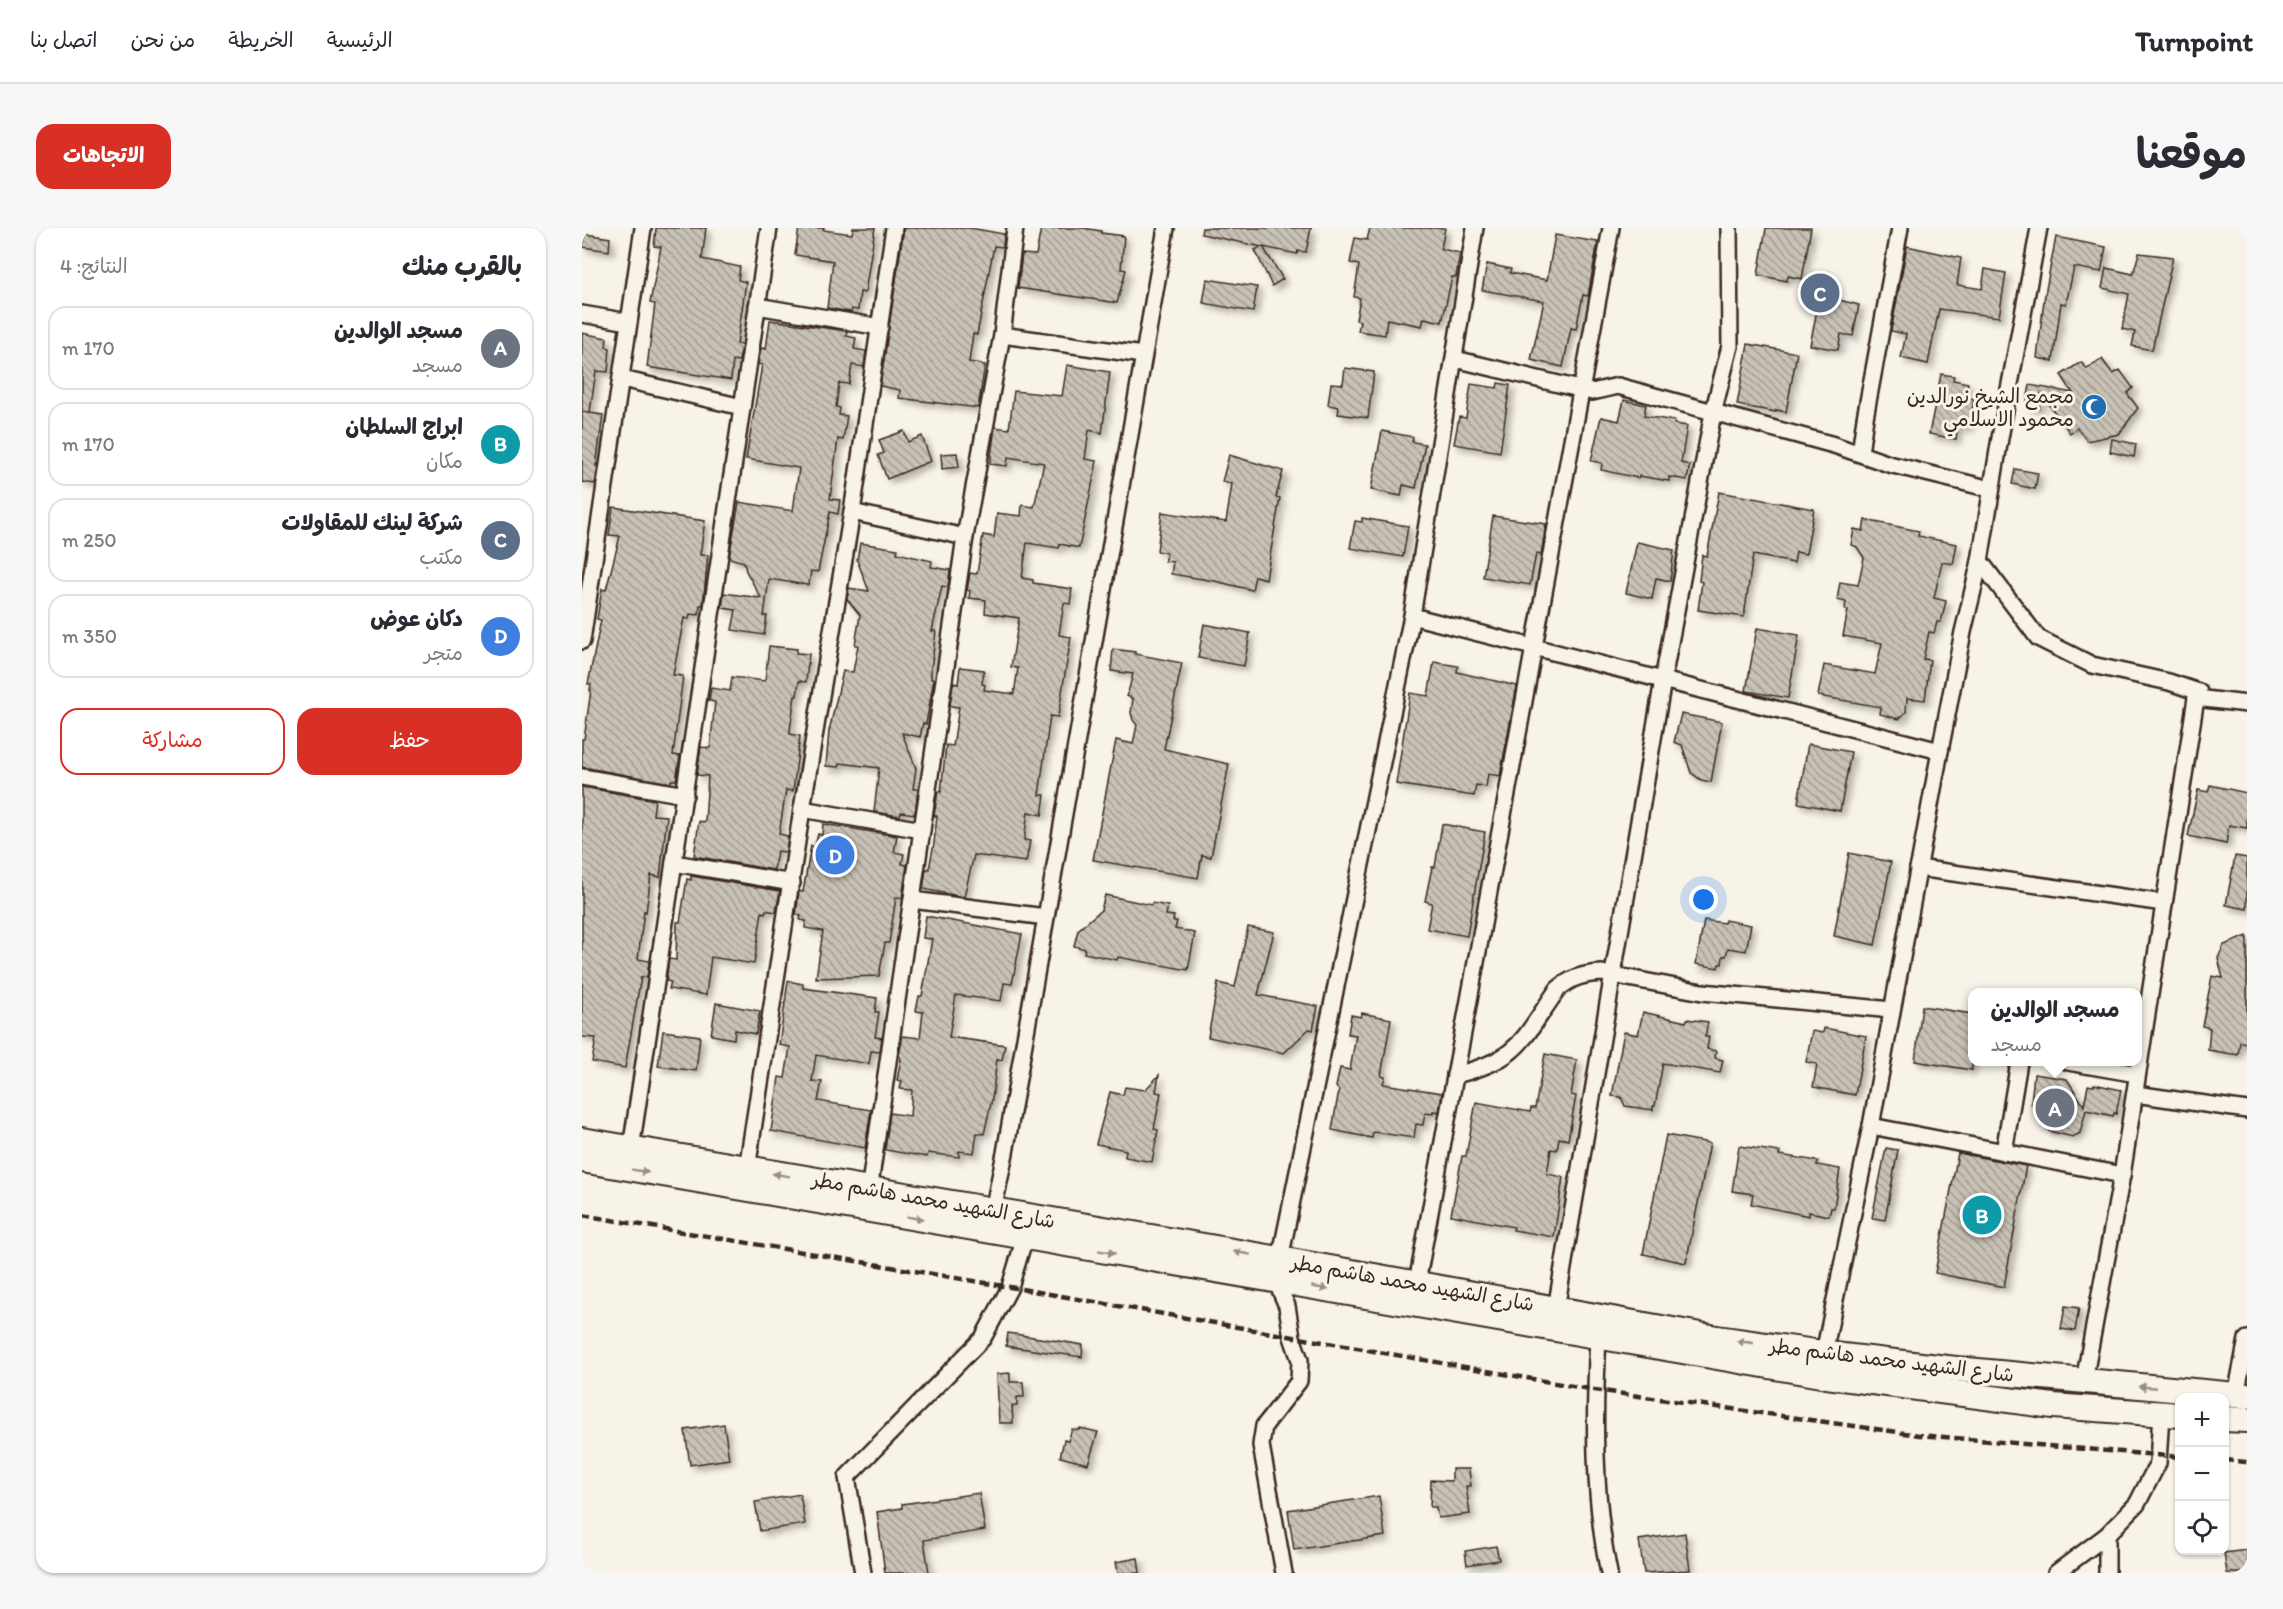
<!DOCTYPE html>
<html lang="ar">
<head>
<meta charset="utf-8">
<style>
  :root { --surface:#fff; --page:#f7f7f7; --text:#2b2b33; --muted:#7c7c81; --line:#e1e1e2; --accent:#d93025 }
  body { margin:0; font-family:Itim,"Playpen Sans Arabic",sans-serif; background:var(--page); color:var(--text); direction:rtl }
  .controls { position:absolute; right:18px; bottom:18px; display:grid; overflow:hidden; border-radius:12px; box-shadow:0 2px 4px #0004 }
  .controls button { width:54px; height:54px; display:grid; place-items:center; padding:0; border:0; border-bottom:2px solid var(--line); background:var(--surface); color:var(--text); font:30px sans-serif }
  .you { position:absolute; left:1122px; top:672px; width:21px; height:21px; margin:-15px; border:4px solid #fff; border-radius:50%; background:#1a73e8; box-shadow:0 0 0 9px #1a73e833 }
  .badge { display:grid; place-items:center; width:39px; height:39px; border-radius:50%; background:var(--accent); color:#fff; font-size:20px; font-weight:700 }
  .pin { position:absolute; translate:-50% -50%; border:3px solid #fff; box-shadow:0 2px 6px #0006 }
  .popup { position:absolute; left:1386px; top:760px; width:174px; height:78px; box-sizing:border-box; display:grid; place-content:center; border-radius:12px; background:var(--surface); filter:drop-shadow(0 2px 4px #0005); font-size:20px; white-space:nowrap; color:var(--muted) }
  .popup b { font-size:22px; color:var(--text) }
  .popup::after { content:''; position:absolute; left:50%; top:100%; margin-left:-12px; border:12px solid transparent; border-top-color:var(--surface) }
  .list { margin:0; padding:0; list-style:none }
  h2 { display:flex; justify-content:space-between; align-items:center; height:78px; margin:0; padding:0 24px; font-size:26px }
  h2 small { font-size:20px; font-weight:400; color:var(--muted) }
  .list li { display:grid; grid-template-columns:39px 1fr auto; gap:18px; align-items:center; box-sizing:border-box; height:84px; margin:0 12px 12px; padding:0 12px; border:2px solid var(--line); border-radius:18px }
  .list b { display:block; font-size:22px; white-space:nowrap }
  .list p { margin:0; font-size:20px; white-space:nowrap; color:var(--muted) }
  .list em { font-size:20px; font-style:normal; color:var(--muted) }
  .actions { display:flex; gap:12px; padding:18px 24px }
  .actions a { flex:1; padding:14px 0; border:2px solid var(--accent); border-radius:18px; text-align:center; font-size:21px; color:var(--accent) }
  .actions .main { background:var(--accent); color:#fff }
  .icon { flex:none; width:33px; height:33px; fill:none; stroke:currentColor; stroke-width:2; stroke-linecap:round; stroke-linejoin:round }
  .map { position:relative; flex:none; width:1665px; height:1345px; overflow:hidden; direction:ltr; border-radius:18px }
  header { display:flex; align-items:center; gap:36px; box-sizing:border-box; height:84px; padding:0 30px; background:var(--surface); border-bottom:2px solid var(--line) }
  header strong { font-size:28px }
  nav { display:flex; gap:33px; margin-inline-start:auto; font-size:21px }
  .intro { display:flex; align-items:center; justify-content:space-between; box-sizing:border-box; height:144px; padding:0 36px }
  h1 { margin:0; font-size:42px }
  .button { padding:15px 27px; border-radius:18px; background:var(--accent); color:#fff; font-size:21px; font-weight:700 }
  main { display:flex; gap:36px; padding:0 36px }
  aside { flex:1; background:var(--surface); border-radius:18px; box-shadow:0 2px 4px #0004 }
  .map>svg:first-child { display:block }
</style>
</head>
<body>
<header>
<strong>Turnpoint</strong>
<nav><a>الرئيسية</a><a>الخريطة</a><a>من نحن</a><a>اتصل بنا</a></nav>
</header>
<div class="intro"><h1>موقعنا</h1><a class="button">الاتجاهات</a></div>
<main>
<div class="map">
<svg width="1665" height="1345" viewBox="0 0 1665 1345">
  <defs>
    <pattern id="building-back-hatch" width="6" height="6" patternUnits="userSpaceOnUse" patternTransform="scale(1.5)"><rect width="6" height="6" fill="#c8c1b6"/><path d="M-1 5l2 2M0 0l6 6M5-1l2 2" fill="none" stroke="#a49d93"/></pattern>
    <filter id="shadow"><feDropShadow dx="4.5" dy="4.5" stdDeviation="3" flood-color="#0004"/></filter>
  </defs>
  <rect width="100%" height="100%" fill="#f7f3e8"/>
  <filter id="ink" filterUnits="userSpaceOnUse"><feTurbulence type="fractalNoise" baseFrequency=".0167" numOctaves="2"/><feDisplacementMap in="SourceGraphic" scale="12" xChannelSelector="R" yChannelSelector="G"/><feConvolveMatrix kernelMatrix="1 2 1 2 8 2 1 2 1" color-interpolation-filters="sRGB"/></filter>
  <g filter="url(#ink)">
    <!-- building -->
    <g fill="url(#building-back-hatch)" stroke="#3b2a1e" stroke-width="1.5" filter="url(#shadow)">
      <path d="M74 0H124L120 31 158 39 156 52 164 54 155 116 160 117 157 133 151 132 149 152 65 139 73 76 68 75 79 19 72 18Z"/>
      <path d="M217 0H242L241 2 270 6 271 0H293L283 65 278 64 276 82 270 81 269 84 245 80 251 33 213 27Z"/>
      <path d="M322 0H388L422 6 421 19 412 18 395 107 391 106 387 134 403 137 396 180 317 170 318 162 298 158Z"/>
      <path d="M459 0H501L519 3V5L542 8 539 41 544 42 535 75 436 60 440 26 454 27Z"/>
      <path d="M620 0H729L724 24 716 23 715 26 681 19 701 51 690 58 673 22 680 19 619 6Z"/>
      <path d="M788 0H863L859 21 878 25 874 49H870L860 94 842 90 840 98 805 91 803 107 776 103 778 93 774 92 778 70 772 69 777 37 768 35 773 10 785 12Z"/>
      <path d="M1184 0H1229L1220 51 1206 48 1205 53 1176 47Z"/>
      <path d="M3 6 28 10 27 23 1 19Z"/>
      <path d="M973 7 1016 14 1006 68 1001 67 994 101 989 100 981 139 949 132 962 73 900 62 905 36 929 41 928 45 965 52Z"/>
      <path d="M1474 9 1524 19 1519 44 1492 39 1484 76 1479 75 1471 133 1455 130 1462 72Z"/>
      <path d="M1325 18 1379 30 1375 57 1400 61 1403 41 1424 45 1417 89 1357 81 1346 136 1319 130 1324 106 1309 103Z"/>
      <path d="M1557 25 1591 29 1570 122 1550 118 1553 104 1540 101 1547 66 1520 60 1524 40 1551 46Z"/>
      <path d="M625 51 675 59 671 84 621 75Z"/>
      <path d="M1238 67 1277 77 1271 108 1259 106 1256 122 1228 117Z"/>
      <path d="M188 92 265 103 264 108 274 110 272 121 284 123 282 139 270 137 267 156 257 155 254 179 258 180 257 187 265 188 261 212 256 211 248 271 258 272 256 286 248 284 236 344 229 343 227 356 225 357 187 351 182 388H185L182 407 150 402 154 382 140 380 142 365 179 370 164 343 162 334 147 330 157 274 211 283 217 240 164 231 180 137 176 136 179 120 184 121Z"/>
      <path d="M0 105 25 110 24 119 28 120 26 144 14 143 8 184H0Z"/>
      <path d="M1166 116 1215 125 1204 184 1194 182V184L1155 177Z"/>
      <path d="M1520 131 1531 146 1538 142 1551 160 1545 165 1556 180 1537 206 1505 213 1495 200 1488 205 1459 166 1457 181 1444 178 1448 157 1491 165 1479 147 1499 134 1505 141Z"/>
      <path d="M485 137 528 144 520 205 507 202 503 231 515 233 497 320 478 316 477 320 445 315 440 350 451 352V355L490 361 488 376 482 375 477 407 489 409 476 489 468 488 457 567H463L460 587 446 584 442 612 448 613 444 634 392 627 382 669 341 661 344 641H347L352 615 355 588H352L356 563 359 564 364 517 371 518 377 479 368 478 371 455 376 456 378 439 402 442 400 456 403 457 402 462 432 466 436 440 429 439 437 390 403 385 404 372 387 370 388 363 385 362 388 345 395 346 401 307 412 309 415 285 439 288 440 277 452 279 462 235 426 229 425 238 408 236 413 199 427 201 432 163 480 168Z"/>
      <path d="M763 140 792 144 786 190 756 186 757 179 746 177 749 155 761 156Z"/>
      <path d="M1359 146 1372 148 1371 152 1386 155 1383 169 1392 171 1387 199 1376 197 1374 211 1347 206Z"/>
      <path d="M916 155 928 157 918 224 872 216 877 189 884 190 889 156 915 160Z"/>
      <path d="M1042 172 1064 177 1062 188 1093 193 1092 196 1105 198 1099 235 1108 237 1105 252 1087 249V253L1057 248 1056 250 1019 242 1020 235 1009 233 1019 189 1037 193Z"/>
      <path d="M0 184 21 187 14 238H16L13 256 0 254Z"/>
      <path d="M322 203 326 214 340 208 349 233 305 251 296 227 302 225 297 212Z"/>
      <path d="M800 203 831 209 830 214 843 216 834 260 821 257 819 268 789 262Z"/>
      <path d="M1530 211 1554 216 1552 229 1528 224Z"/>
      <path d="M375 225 377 239 360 241 359 226Z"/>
      <path d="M647 227 701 243 694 269 698 270 684 351 673 348 670 362 633 353 589 346 591 334 583 333 584 325 575 323 580 284 644 294 650 256 640 254Z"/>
      <path d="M1433 241 1456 245 1453 261 1430 256Z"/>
      <path d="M1137 264 1232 281 1224 326 1214 324 1212 335 1171 327 1162 389 1116 382 1120 354 1117 353 1120 327 1125 328Z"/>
      <path d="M31 279 123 293 118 327H126L121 377H118L117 387 108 386 107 391 102 390 91 447 101 448 91 527 98 528 94 552H89V555L0 539V511H2L9 462H8L9 456H6L19 392 15 391 20 361 24 362 38 308 27 307Z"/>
      <path d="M911 288 964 296 959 327 954 326 948 357 901 349Z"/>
      <path d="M780 290 826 298 821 329 768 320 773 293 780 294Z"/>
      <path d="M1283 292 1337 303 1336 308 1375 316 1371 336 1360 334 1352 370 1364 373 1359 394H1355L1352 405 1347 404 1341 431 1348 432 1343 472 1325 470 1324 484 1317 491 1298 486 1299 479 1236 468 1242 437 1293 446 1300 415 1261 408 1266 382 1263 381 1264 374 1255 372 1258 354 1276 357 1282 330 1275 319 1269 317 1272 301 1281 303Z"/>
      <path d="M1055 314 1092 322 1088 353 1074 350 1070 371 1044 365Z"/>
      <path d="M278 315 316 321 315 325 350 333 349 339 368 342 366 359 360 358 350 403H354L349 441V451H352L344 496 341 495 338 509 320 505 334 540 331 561H336L333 586 319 584 318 588 292 584 297 540 258 535 257 539 244 538 247 503 261 443 271 444 276 417H273L278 387 265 371 267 360 287 363 275 332Z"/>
      <path d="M622 396 668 405 662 438 616 430Z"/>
      <path d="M1175 400 1217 407 1206 470 1164 463Z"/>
      <path d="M187 418 215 421 214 425 227 426 224 454 217 453 215 468H213L208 502V506L218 508 211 563 204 562 197 606 206 608 204 624 195 623 192 642 112 628 117 593 123 594 126 548 115 547 119 519 128 520 133 474 127 473 129 460 148 463 150 449 183 453Z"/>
      <path d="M531 421 553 424V426L600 435 582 521 647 536 629 629 620 627 616 650 511 632 534 512 551 516 555 497 551 492 549 485 551 471 545 468 551 446 529 443Z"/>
      <path d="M852 434 876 438 875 444 935 458 918 548 906 546 904 559 894 557 892 568 814 556 828 465 846 468Z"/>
      <path d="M1099 486 1140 494 1129 554 1119 552 1109 545 1100 517 1092 514Z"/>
      <path d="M1226 516 1269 524 1258 583 1216 575Z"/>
      <path d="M1628 557 1665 565V600L1647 597 1644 616 1606 608 1616 562 1626 564Z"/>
      <path d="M0 559 73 572 71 587 85 588 78 649 69 647 64 684 62 683 56 731 67 733 65 750 59 749 43 840 10 834 14 810 0 809Z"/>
      <path d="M241 596 315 608 312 624 322 626 320 636 325 637 320 670 314 669 307 715H303L297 748 234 750 241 703 223 700 224 693 218 692 219 688 214 687 217 663 221 664 229 618 233 619 236 606 240 607Z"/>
      <path d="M860 596 903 604 885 708 845 701 850 675 843 673 850 639H853Z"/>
      <path d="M1267 625 1309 634 1293 717 1252 708Z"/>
      <path d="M1653 628 1665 630V681L1644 677Z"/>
      <path d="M109 648 198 663 194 684 184 682 183 685 180 684 172 736 129 729 124 767 87 761 89 754 84 753 87 731 94 732 95 694H98L105 651 109 652Z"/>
      <path d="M523 667 569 677 570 675 586 678 584 687 592 688 591 693H595L593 701 613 705 606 742 536 729 535 732 502 725 503 721 492 718 496 702 519 682Z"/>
      <path d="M344 688 440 706 430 756 422 755 419 773 374 767 367 809 423 817 420 832 415 831 410 871 402 906 395 905 392 925 377 923V929L346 925 345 929 303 922 308 885 328 888 330 862 318 861 320 853 315 852 319 831 317 827 321 808 338 810 341 784 334 783 337 768H340L350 711 341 710Z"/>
      <path d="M1122 692 1142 695 1143 692 1169 697 1164 723 1146 720 1144 728H1141L1140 736H1137L1136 740 1114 736Z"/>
      <path d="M666 699 692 704 676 767 736 778 731 802 727 801 702 825 626 809 636 755 653 759Z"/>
      <path d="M1665 708V815L1658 814 1656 827 1626 822 1628 800 1620 798 1630 748 1641 750 1636 730 1642 717Z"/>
      <path d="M206 753 221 756V760L295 770 293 784H297L293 809 300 810 298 824 289 823 287 836 234 827 230 853 240 854 236 873 289 882 283 920 189 903 197 849 203 850 208 819 197 817Z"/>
      <path d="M134 775 178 783 174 806 153 802 152 811 129 807Z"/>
      <path d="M1340 778 1390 786V842L1333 833Z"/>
      <path d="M1061 784 1104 794 1105 791 1126 794 1123 809H1127L1125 821 1134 823 1133 830 1141 832 1138 845 1081 835 1073 878H1071V882L1043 878 1039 869 1030 868 1042 804 1056 807Z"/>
      <path d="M780 785 809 791 799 848 803 849 801 856 860 865 857 884 851 883V886L843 885 841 897 834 896 832 910 791 904 790 910 750 902 757 862 754 859 758 840 768 842 774 807 766 806 769 787 779 789Z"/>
      <path d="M1242 800 1284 808 1273 867 1231 859 1235 836 1224 834 1230 803 1241 805Z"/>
      <path d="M81 803 118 808 114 843 76 838Z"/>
      <path d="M963 826 995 832 989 867 994 868 986 912 977 910 975 922 969 921 965 946 981 949 972 1009 931 1002 932 999 869 987 880 928H884L894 874 948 884 949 880H953Z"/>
      <path d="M1452 846 1485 851 1502 878 1506 857 1512 858V856L1539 862 1534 886 1532 885 1531 888 1504 882 1498 905 1491 909 1467 903 1449 875Z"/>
      <path d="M577 847 574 864 579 865 572 901 576 902 570 934 543 929 544 922 514 916 528 864 541 867 543 859 563 862Z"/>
      <path d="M1084 907 1128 915 1104 1035 1061 1026Z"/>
      <path d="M1157 918 1198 924 1197 927 1236 933 1235 937 1258 941 1252 980H1249L1247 988 1227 984V988L1169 976 1171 966 1150 963Z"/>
      <path d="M1304 920 1316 922 1303 992 1290 990Z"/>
      <path d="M1376 925 1444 938 1422 1059 1353 1045Z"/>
      <path d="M1483 1078 1497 1080 1493 1103 1479 1101Z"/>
      <path d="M426 1105 501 1117 500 1129 424 1118Z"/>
      <path d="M428 1145V1154H441L442 1169H435V1178H430L431 1195H417L415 1146Z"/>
      <path d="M142 1196 147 1231 108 1237 103 1202Z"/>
      <path d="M498 1200 516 1204 506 1236 478 1229 482 1212 486 1213 490 1201 497 1202Z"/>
      <path d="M870 1241H887L889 1258H884L888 1286 856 1290 854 1279H848L849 1252 870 1253Z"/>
      <path d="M397 1265 403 1302 342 1312 347 1345H303L295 1284 320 1280V1276Z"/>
      <path d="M218 1266 223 1296 178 1303 173 1274Z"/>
      <path d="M797 1268 803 1308 712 1322 706 1282Z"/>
      <path d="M1103 1305 1108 1342 1062 1345 1057 1312Z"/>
      <path d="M914 1318 917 1332 885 1337 883 1323Z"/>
      <path d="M1665 1322V1345H1645L1642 1325Z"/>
      <path d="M556 1330 558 1345H536L534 1334Z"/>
    </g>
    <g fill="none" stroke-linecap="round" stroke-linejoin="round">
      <!-- minor casing -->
      <g stroke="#3b2a1e" stroke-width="20">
        <g id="minor">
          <path d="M175 78 298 99"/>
          <path d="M0 86 47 94"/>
          <path d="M420 107 561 127"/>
          <path d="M873 131 1010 164 1036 158 1252 217 1307 236 1409 261"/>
          <path d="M40 151 160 179"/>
          <path d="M1278 225 1283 190 1318 0"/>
          <path d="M270 284 383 309"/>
          <path d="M1398 333 1456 410 1510 437 1587 454 1617 464 1614 470 1665 476"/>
          <path d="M830 388 1358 523"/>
          <path d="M0 413 61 0"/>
          <path d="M0 549 103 567"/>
          <path d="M220 581 340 602"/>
          <path d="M92 635 210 655"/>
          <path d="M1336 640 1582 675"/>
          <path d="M330 672 464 689"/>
          <path d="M1486 834 1555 846"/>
          <path d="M873 847C939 831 940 811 976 761 990 749 1002 746 1020 745L1120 764 1310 782"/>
          <path d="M1553 866 1665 882"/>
          <path d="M1289 898 1540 947"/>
          <path d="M49 921 187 0"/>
          <path d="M1422 924 1437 834"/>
          <path d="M165 941 220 581 270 284 312 0"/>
          <path d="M286 970 383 309 420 107 433 0"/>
          <path d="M411 983 423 925 584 0"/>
          <path d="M698 1031 830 388 893 0"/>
          <path d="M694 1053 705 1078 710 1109 718 1132 717 1153 682 1198 679 1217 702 1345"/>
          <path d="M835 1055 1029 0"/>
          <path d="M974 1081 1081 452 1131 185 1148 118 1147 0"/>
          <path d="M1016 1109C1012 1187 1011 1268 1027 1345"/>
          <path d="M1242 1125 1289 898 1358 523 1381 404 1398 333 1418 210 1457 0"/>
          <path d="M1502 1153 1540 947 1614 470"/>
          <path d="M1654 1167 1665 1111"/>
          <path d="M1525 1307V1345"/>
          <path d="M281 1345 265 1249 401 1110 428 1059 443 1009"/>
          <path d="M1474 1345 1525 1307 1555 1276 1576 1235 1579 1185"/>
        </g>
      </g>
      <!-- primary casing -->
      <g stroke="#3b2a1e" stroke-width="28">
        <g id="primary">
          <path d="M0 912 698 1031 1135 1110 1261 1128 1374 1141 1665 1168"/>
          <path d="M0 932 1245 1148 1471 1178 1598 1187"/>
          <path d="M1642 1191 1665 1192"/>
        </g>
      </g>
      <!-- minor -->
      <use href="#minor" stroke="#f7f3e8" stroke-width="15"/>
      <!-- primary -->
      <use href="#primary" stroke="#f7f3e8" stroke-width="24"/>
      <!-- rail -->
      <g stroke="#3b2a1e" stroke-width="4.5" stroke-dasharray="9 4.5" stroke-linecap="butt">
        <path d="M0 987 428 1059 1013 1162 1337 1207 1598 1229"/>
        <path d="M1642 1232 1665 1234"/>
      </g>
    </g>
    <!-- one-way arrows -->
    <defs><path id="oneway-solid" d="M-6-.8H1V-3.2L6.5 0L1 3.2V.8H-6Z" transform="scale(1.5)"/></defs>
    <g fill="#998e83">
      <use href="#oneway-solid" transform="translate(58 943) rotate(10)"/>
      <use href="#oneway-solid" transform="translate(199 947) rotate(-171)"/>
      <use href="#oneway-solid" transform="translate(333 990) rotate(9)"/>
      <use href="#oneway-solid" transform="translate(525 1024) rotate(10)"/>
      <use href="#oneway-solid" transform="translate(660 1025) rotate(-170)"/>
      <use href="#oneway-solid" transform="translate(738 1060) rotate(10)"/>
      <use href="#oneway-solid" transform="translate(1163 1114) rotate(-172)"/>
      <use href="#oneway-solid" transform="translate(1565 1159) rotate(-175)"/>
    </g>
  </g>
  <!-- icons -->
  <defs>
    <g id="mosque-disc" transform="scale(1.35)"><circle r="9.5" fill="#1f6fb2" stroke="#f7f3e8"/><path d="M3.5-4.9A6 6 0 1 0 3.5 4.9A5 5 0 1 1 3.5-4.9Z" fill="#fff"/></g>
  </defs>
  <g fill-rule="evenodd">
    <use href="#mosque-disc" x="1512" y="179"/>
  </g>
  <g text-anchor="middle" stroke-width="6" stroke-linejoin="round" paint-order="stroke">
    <!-- poi labels -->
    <g font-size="20" fill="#3b2a1e" stroke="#f7f3e8" text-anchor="end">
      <text x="1492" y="175">مجمع الشيخ نورالدين<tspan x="1492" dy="23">محمود الاسلامي</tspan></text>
    </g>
    <!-- street labels -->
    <g font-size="20" fill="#3b2a1e" stroke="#f7f3e8">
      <text transform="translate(352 972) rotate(10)" y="7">شارع الشهيد محمد هاشم مطر</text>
      <text transform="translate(831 1055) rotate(10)" y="7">شارع الشهيد محمد هاشم مطر</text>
      <text transform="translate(1310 1132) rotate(7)" y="7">شارع الشهيد محمد هاشم مطر</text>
    </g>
  </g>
</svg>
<div class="controls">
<button>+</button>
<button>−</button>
<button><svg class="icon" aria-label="locate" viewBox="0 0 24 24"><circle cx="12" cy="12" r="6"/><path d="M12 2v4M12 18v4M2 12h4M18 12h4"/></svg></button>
</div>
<div class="you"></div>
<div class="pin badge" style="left:1473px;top:880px;background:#6b7280">A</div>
<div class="popup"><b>مسجد الوالدين</b>مسجد</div>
<div class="pin badge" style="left:1400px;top:987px;background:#0f9aa8">B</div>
<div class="pin badge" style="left:1238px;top:65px;background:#5c6f8a">C</div>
<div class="pin badge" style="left:253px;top:627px;background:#3f7fe0">D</div>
</div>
<aside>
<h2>بالقرب منك<small>النتائج: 4</small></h2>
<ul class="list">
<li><span class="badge" style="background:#6b7280">A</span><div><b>مسجد الوالدين</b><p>مسجد</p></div><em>170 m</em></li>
<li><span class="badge" style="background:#0f9aa8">B</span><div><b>ابراج السلطان</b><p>مكان</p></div><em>170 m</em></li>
<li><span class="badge" style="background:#5c6f8a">C</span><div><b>شركة لينك للمقاولات</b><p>مكتب</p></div><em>250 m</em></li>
<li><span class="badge" style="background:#3f7fe0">D</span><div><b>دكان عوض</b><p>متجر</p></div><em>350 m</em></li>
</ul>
<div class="actions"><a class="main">حفظ</a><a>مشاركة</a></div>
</aside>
</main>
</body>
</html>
